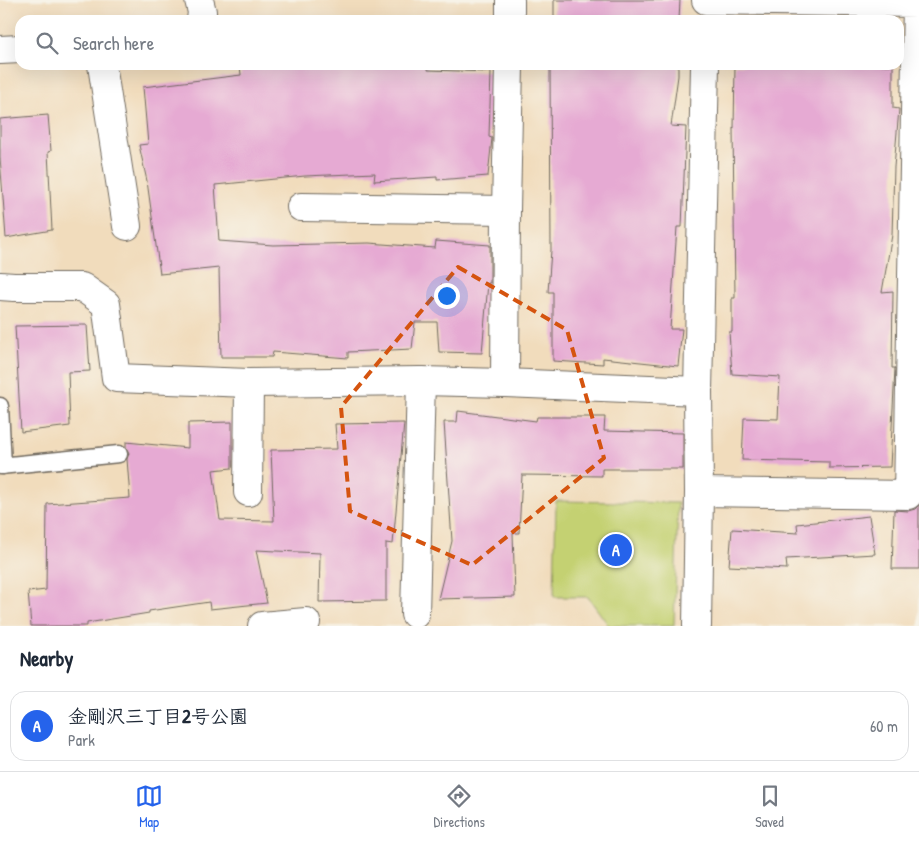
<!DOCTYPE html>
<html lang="en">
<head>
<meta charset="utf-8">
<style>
  :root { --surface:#fff; --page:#f6f6f7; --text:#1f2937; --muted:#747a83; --line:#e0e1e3; --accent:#2563eb }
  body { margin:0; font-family:"Patrick Hand","Klee One",sans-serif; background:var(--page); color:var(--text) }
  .you { position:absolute; left:446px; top:295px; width:18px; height:18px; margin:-12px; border:4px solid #fff; border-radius:50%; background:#1a73e8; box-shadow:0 0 0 8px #1a73e833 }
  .badge { display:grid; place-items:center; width:32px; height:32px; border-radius:50%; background:var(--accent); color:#fff; font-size:16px; font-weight:700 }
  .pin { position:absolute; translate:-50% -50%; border:2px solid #fff; box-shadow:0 1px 5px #0006 }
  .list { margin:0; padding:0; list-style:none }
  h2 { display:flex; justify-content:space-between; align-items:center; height:65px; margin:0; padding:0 20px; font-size:21px }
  h2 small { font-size:16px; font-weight:400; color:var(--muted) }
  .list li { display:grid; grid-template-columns:32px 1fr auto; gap:15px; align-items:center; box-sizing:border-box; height:70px; margin:0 10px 10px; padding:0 10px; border:1px solid var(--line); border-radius:15px }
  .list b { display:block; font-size:19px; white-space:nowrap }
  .list p { margin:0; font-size:16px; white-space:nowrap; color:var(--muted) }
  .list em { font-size:16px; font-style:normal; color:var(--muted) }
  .icon { flex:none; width:28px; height:28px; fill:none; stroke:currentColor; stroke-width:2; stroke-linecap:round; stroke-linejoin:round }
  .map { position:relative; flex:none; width:919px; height:626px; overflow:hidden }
  .search { position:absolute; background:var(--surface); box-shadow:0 5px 20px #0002; left:15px; right:15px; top:15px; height:55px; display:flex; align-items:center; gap:12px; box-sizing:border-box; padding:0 18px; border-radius:15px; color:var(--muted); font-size:19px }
  .sheet { height:145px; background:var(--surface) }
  nav { display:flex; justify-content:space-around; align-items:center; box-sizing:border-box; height:70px; border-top:1px solid var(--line); background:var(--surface); font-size:14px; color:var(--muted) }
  nav a { display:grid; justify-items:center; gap:2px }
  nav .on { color:var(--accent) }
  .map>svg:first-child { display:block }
</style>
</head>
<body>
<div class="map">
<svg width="919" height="626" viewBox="0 0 919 626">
  <rect width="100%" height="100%" fill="#f7f3e8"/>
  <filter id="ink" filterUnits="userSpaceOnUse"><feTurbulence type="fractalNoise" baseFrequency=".02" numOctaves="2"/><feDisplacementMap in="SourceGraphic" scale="10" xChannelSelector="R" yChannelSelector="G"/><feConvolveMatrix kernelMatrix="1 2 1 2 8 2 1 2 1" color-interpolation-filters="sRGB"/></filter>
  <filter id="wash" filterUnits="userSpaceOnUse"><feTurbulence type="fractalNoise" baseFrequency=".0096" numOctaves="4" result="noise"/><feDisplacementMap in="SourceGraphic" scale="20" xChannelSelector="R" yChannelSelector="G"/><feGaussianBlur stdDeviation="1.12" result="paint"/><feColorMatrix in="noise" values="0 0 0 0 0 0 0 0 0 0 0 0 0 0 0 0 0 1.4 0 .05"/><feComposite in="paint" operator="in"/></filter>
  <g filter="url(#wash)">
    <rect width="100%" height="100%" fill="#f1dcbc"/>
    <!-- green -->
    <path fill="#c4d172" stroke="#787e4e" d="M556 501 678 503 674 626H609L588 597H554Z"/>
    <g id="blocks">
      <!-- building -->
      <g fill="#e6aad3">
        <path d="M554 0H680L679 20H554Z"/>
        <path d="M240 65H428V70L491 72 489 137 492 138 488 176 437 180V177L374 181 375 173 305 176 215 185 219 241 273 245 369 243 435 248 436 241 490 245V283H488L482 353 439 352 437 322H415L412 349 348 352V358L273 352 272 357H221L219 268 160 274 147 181 139 145 148 144 143 87 241 75Z"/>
        <path d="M550 65H678V76L671 126 686 127 682 227H677L670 329H682L678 366 603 358V364L553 361V292H548L551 250Z"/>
        <path d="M735 65H893V108L899 109 894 167 892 235 882 292 893 291 892 368H895L890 467 829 468V462L742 460 744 418 778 419 780 377 732 374 729 332H732V298H735L733 128 734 129Z"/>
        <path d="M48 115 51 151 48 152 52 230 6 238 0 157V119Z"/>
        <path d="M87 325 90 371 68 372 70 426 21 432 15 326Z"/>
        <path d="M458 411 536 421 537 417H605L604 431 683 433V469H602V476L522 475 519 533H513L515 597 438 599 452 541 444 422H457Z"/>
        <path d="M232 422V468L213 470 220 520 274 521 271 450 337 449 335 424 404 423 393 544 386 543V601L319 602 320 553 256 550 267 603 210 609 209 602 149 611V613L87 623V626H31L28 592 46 590 47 504 130 498 127 459 129 453 126 447V442L188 448V423Z"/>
        <path d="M919 505V569H892L894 510 908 511 915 509Z"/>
        <path d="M869 516 875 554 786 559 787 569 729 566 732 529 798 533 797 524Z"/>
      </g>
    </g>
  </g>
  <g filter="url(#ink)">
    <use href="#blocks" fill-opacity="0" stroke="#70695e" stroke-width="1"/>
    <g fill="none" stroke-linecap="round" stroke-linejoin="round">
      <!-- service casing -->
      <g stroke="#70695e" stroke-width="19">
        <g id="service">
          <path d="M0 406 3 466"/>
          <path d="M0 466 119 454"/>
        </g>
      </g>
      <!-- minor casing -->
      <g stroke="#70695e" stroke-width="30">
        <g id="minor">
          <path d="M199 0 202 12 201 20"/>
          <path d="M510 20V0"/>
          <path d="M0 50 20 49"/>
          <path d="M102 65 127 226"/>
          <path d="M301 207 506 210"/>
          <path d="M0 286 14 287H82L106 304 116 378 249 383 421 381 505 383 698 391"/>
          <path d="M505 383 506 210 509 65"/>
          <path d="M248 492 249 383"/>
          <path d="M699 492 908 495 917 3 706 0"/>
          <path d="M415 614 421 381"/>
          <path d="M262 626 306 622"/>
          <path d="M697 626 699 492 698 391 705 65"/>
        </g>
      </g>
      <!-- service -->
      <use href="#service" stroke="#fff" stroke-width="16"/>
      <!-- minor -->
      <use href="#minor" stroke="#fff" stroke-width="28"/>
    </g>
  </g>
  <!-- marked area -->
  <path fill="none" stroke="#d5540f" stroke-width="4" stroke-dasharray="10 6" stroke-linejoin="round" d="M458 267 567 330 604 458 472 565 350 511 341 407Z"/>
</svg>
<div class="you"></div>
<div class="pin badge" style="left:616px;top:550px">A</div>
<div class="search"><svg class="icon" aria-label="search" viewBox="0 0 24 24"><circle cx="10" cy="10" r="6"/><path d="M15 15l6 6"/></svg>Search here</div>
</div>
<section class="sheet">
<h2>Nearby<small></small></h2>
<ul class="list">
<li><span class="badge">A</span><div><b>金剛沢三丁目2号公園</b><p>Park</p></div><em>60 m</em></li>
</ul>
</section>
<nav>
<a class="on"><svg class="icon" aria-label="map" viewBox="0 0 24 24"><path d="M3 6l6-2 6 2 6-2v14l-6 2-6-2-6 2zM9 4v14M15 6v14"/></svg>Map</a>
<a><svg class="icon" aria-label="directions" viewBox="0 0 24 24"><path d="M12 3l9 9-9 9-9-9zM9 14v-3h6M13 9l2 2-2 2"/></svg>Directions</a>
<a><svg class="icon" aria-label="saved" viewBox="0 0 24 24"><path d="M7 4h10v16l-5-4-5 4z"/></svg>Saved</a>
</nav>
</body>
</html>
